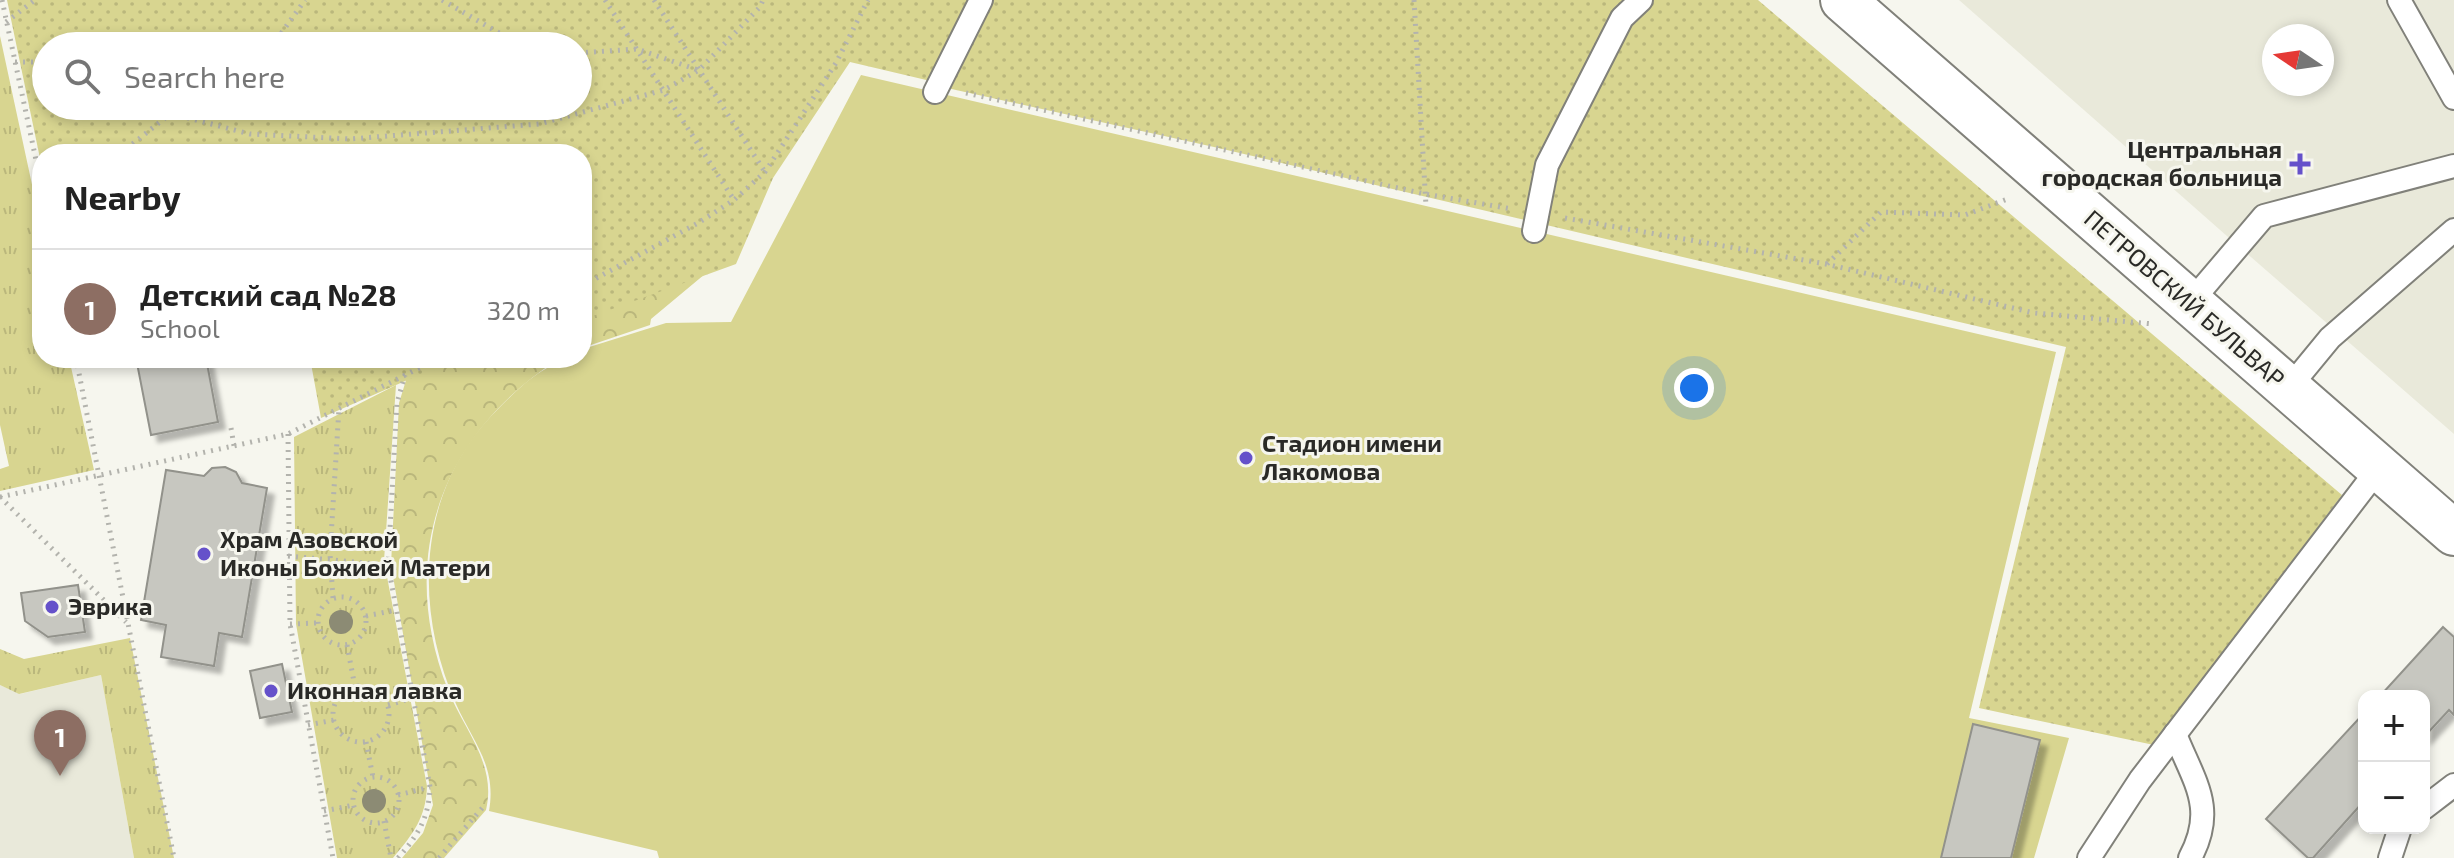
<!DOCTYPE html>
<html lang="en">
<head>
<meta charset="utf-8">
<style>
  :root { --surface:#fff; --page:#f2f2f2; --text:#222; --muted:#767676; --line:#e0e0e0; --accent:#d93025 }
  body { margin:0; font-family:"Exo 2",sans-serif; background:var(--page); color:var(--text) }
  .controls { position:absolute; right:24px; bottom:24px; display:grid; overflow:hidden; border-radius:16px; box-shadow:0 4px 12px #0003 }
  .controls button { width:72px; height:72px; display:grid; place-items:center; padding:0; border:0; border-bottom:2px solid var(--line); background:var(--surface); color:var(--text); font:40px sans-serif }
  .compass { position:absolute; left:2262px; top:24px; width:72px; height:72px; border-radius:50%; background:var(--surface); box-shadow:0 4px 12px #0003; rotate:283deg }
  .you { position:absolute; left:1694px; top:388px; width:28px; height:28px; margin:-20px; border:6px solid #fff; border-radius:50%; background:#1a73e8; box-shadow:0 0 0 12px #1a73e833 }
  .badge { display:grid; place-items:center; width:52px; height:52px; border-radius:50%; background:var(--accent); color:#fff; font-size:26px; font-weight:700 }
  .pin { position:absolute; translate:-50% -66px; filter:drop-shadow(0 2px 4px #0008) }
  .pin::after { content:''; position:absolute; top:42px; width:28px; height:24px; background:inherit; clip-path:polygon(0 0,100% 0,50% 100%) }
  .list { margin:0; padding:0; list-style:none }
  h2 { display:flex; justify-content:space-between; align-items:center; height:104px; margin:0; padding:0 32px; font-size:34px }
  h2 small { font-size:26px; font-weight:400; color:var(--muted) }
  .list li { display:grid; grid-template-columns:52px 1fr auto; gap:24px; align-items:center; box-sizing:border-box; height:120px; padding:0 32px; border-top:2px solid var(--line) }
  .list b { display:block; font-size:30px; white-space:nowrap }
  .list p { margin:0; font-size:26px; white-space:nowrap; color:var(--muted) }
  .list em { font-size:26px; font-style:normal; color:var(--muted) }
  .icon { flex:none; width:44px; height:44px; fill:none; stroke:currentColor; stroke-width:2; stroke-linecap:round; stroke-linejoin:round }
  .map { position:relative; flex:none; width:2454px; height:858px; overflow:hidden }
  .search { position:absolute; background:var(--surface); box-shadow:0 4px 12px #0003; left:32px; top:32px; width:560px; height:88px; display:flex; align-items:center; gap:20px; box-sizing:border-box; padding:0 28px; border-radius:44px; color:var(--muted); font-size:30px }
  .panel { position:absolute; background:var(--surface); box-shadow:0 4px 12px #0003; left:32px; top:144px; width:560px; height:224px; border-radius:32px }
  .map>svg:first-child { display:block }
</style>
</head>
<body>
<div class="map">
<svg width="2454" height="858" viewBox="0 0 2454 858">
  <defs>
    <pattern id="grass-tufts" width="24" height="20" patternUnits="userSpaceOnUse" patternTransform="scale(2)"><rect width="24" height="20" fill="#d8d590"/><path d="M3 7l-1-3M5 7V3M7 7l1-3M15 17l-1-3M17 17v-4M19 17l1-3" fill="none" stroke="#bab77c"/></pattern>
    <pattern id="forest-crowns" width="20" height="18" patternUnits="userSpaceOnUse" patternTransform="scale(2)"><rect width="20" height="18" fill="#d8d590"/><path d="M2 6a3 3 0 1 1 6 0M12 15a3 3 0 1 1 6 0" fill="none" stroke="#bab77c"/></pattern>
    <pattern id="park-dots" width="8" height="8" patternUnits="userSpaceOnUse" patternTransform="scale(2)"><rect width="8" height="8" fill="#d8d590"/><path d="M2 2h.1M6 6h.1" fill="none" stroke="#bab77c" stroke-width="1.8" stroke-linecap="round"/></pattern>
    <filter id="shadow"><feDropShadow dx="7" dy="7" stdDeviation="2" flood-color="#0004"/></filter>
  </defs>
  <rect width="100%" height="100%" fill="#f6f6ee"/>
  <!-- built -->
  <g fill="#e9e9da" fill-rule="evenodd">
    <path d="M1959 0H2454V434L2236 244ZM2274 36H2322V84H2274Z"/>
    <path d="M101 675 134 858H0V685L20 694Z"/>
  </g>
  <!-- grass -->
  <g fill="url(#grass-tufts)">
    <path d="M0 36 42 231V358H69L94 470 0 491V469L9 466 0 425Z"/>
    <path d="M396 385 384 561 427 786C426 818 413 834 393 858H337L296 624 294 437Z"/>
    <path d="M130 638 174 858H134L101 675 19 694 0 685V649L24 659Z"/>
  </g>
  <!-- forest -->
  <g fill="url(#forest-crowns)">
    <path d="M705 274 651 319 650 325 582 348V316Z"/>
    <path d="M462 358H560C441 434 396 557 448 690 464 730 497 764 486 810L444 858H402L423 833 433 805 391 565 399 403 407 377Z"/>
  </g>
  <!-- park -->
  <g fill="url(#park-dots)" fill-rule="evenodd">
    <path d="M7 0H1758L2342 495 2154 745 1979 708 2066 347 1214 147 938 86 939 83 850 62 773 178 736 264 582 320V154H42V168ZM46 46H578V106H46Z"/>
    <path d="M310 358H470L412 378 321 418Z"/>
  </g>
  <!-- pitch -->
  <path fill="#d8d590" d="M861 75 2056 352 1969 718 2069 738 2034 858H659L657 851 489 811C497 766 473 742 456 704 413 607 417 489 497 410 520 387 548 358 582 358L583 349 666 323 731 322Z"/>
  <!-- building -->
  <g fill="#c7c7c0" stroke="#92928b" stroke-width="2" filter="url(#shadow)">
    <path d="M136 358H206L218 422 151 435Z"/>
    <path d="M225 467 236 472 242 483 267 488 242 637 219 633 214 666 161 657 166 625 141 620 166 470 204 476 212 468Z"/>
    <path d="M78 585 85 632 48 637 25 621 21 593Z"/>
    <path d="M2443 627 2454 637V715L2449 710 2424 737V696H2380Z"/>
    <path d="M282 664 292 712 260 718 250 671Z"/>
    <path d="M2364 713V801L2313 858H2308L2266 819Z"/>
    <path d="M1973 724 2040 740 2011 858H1941Z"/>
  </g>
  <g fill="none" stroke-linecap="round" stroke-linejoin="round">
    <!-- service casing -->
    <g stroke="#81817a" stroke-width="26">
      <g id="service">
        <path d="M2399 0 2454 98"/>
        <path d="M935 92 981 0"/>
        <path d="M1534 231 1547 165 1622 18 1641 0"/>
        <path d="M2190 303 2264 216 2454 166"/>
        <path d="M2288 389 2330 338 2454 230"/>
        <path d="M2175 734C2194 782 2217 808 2190 858"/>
        <path d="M2424 808 2454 785"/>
        <path d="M2089 858 2140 780 2379 468"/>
        <path d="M2390 858 2400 828"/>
      </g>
    </g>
    <!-- tertiary casing -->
    <g stroke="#81817a" stroke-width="48">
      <path id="tertiary" d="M1843 0 2454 533"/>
    </g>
    <!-- path -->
    <g stroke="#b3b3ad" stroke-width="5" stroke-dasharray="2 6" stroke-linecap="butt">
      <path d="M2 0 42 188"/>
      <path d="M442 0 501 34 533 46"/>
      <path d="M605 0 734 200"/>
      <path d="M654 0 765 172"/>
      <path d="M1414 0 1426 206"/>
      <path d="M6 22 35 0"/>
      <path d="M272 46 305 0"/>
      <path d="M578 53 637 49 698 70"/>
      <path d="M15 62H46"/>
      <path d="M966 93 1425 194 1512 209"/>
      <path d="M158 106 169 113 250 134 350 139 539 124 664 90 699 70 760 7 763 0"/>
      <path d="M120 154 180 106"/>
      <path d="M1565 218 1826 264 2034 313 2153 324"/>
      <path d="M1827 264 1881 212 1965 215 2010 198"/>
      <path d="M582 286 698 223 734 200 765 172 836 63 868 0"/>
      <path d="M76 358 174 858"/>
      <path d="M231 428 234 446"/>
      <path d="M288 434 290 624 333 858"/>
      <path d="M0 497 288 434 439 358"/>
      <path d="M0 497 126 622"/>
      <path d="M288 556 388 565"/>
      <circle cx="342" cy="621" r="24"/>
      <path d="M333 598 330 554 339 408"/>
      <path d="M366 616 396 610"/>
      <path d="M290 624 317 623"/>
      <path d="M347 645 355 687"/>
      <circle cx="361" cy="714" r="28"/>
      <path d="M388 705 413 698"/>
      <path d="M308 725 334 720"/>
      <path d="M366 742 373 777"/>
      <circle cx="376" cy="800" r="23"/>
      <path d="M398 795 430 787"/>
      <path d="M324 811 354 805"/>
      <path d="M384 821 391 858"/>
      <path d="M398 858C418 835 429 818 430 787L388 565 397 403 405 375"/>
      <path d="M439 858 484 806"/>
    </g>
    <!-- service -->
    <use href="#service" stroke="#fff" stroke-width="22"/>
    <!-- tertiary -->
    <use href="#tertiary" stroke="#fff" stroke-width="44"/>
  </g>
  <!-- trees -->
  <g fill="#8c8b74">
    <circle cx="341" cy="622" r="12"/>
    <circle cx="374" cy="801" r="12"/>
  </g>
  <!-- markers -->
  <g fill="#6551ca" stroke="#f6f6ee" stroke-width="3">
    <path d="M2296 152h8v8h8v8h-8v8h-8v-8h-8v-8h8z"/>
    <circle cx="1246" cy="458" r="8"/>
    <circle cx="204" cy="554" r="8"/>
    <circle cx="52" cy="607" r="8"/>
    <circle cx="271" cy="691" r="8"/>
  </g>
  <g text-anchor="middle" stroke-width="6" stroke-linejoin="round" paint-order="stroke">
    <!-- poi labels -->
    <g font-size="24" font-weight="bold" fill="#2a2a27" stroke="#f6f6ee" text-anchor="start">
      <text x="2282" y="158" text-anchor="end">Центральная<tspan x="2282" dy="28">городская больница</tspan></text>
      <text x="1262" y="452">Стадион имени<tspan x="1262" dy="28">Лакомова</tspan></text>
      <text x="220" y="548">Храм Азовской<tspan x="220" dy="28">Иконы Божией Матери</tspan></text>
      <text x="68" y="615">Эврика</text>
      <text x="287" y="699">Иконная лавка</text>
    </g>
    <!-- street labels -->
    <g font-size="24" fill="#2a2a27" stroke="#f6f6ee">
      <text transform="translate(2184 299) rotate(41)" y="8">ПЕТРОВСКИЙ БУЛЬВАР</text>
    </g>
  </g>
</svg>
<div class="controls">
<button>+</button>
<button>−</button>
</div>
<svg class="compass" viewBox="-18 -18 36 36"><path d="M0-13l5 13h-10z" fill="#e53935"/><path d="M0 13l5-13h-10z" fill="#767676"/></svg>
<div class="you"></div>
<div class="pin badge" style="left:60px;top:776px;background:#8d6e63">1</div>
<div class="search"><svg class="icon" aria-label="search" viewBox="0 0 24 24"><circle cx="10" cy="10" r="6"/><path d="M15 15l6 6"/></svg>Search here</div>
<section class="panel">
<h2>Nearby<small></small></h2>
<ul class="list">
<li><span class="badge" style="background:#8d6e63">1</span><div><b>Детский сад №28</b><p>School</p></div><em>320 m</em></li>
</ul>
</section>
</div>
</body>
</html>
